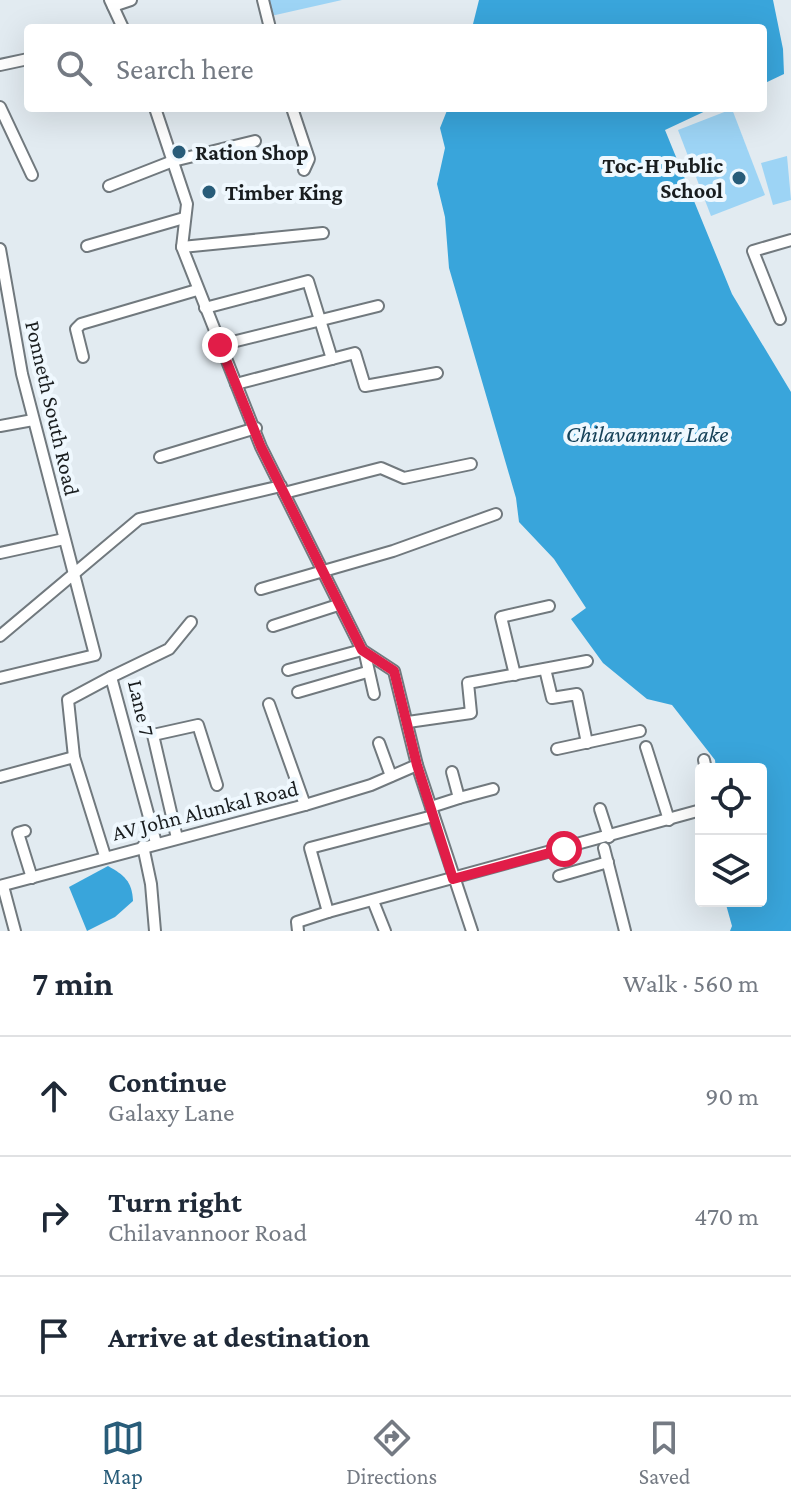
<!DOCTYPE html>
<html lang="en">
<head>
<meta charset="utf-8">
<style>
  :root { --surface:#fff; --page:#f2f2f3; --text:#1f2937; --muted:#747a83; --line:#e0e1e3; --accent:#285c79 }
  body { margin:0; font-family:"Crimson Pro",serif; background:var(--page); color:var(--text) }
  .controls { position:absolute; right:24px; bottom:24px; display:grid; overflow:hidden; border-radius:8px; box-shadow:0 8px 32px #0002 }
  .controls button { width:72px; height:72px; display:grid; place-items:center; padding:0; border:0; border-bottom:2px solid var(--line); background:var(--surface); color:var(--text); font:40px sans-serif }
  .stop { position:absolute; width:24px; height:24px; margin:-18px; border:6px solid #e11d48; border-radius:50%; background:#fff }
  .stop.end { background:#e11d48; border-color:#fff; box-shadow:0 2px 8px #0008 }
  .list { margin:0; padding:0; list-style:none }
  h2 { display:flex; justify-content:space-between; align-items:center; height:104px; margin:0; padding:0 32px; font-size:34px }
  h2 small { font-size:26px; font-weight:400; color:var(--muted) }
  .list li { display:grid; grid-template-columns:52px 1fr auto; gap:24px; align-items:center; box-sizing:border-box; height:120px; padding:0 32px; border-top:2px solid var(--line) }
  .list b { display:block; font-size:30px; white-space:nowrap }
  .list p { margin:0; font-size:26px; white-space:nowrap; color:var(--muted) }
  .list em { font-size:26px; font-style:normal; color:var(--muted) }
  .icon { flex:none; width:44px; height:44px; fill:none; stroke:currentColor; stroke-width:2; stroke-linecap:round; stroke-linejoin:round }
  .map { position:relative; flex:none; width:791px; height:931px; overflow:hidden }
  .search { position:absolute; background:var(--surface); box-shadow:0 8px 32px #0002; left:24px; right:24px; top:24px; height:88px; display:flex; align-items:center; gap:20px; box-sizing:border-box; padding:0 28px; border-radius:8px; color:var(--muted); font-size:30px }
  .sheet { height:464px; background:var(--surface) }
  nav { display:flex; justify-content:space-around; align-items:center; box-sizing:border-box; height:112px; border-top:2px solid var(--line); background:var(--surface); font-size:22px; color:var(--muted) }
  nav a { display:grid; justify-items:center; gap:4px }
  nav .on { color:var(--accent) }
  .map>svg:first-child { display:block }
</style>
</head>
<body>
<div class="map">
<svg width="791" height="931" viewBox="0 0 791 931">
  <rect width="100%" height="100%" fill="#e2ebf1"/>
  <!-- green -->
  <g fill="#9dd4f5">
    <path d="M268 0H342L271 16Z"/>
    <path d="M732 109 765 195 711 216 678 130Z"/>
    <path d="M787 156 791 200 773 205 761 163Z"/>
  </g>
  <!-- water -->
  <g fill="#39a5db">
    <path d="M479 0H773L783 49 784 74 763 84V28H472Z"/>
    <path d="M448 108H712L665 130 732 294 791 392V931H730L732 926 725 901H761V769H716L715 760 672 705 647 699 603 663 571 619 586 608 554 559 519 522 516 498 449 268 445 217 437 184 445 148 440 128Z"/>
    <path d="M108 866C124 875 132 881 133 901L115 917 87 931 69 887Z"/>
  </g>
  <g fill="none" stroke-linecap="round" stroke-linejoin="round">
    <!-- minor casing -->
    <g stroke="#71797e" stroke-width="14">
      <g id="minor">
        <path d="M110 0 123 28"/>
        <path d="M263 0 270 28"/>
        <path d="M113 6 131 0"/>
        <path d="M0 65 28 59"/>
        <path d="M0 107 32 175"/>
        <path d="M155 108 187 204 182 247 261 447 362 650 394 671 417 765 472 931"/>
        <path d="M292 108 309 159 304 170"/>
        <path d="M109 186 173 161 255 141"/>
        <path d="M87 246 184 218"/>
        <path d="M182 247 323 233"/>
        <path d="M0 249 22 374 95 655 0 678"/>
        <path d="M205 308 308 281 332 359"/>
        <path d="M780 319 753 251 791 240"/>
        <path d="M220 345 378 306"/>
        <path d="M83 357 76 329 81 324 197 290"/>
        <path d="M236 384 355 353 365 386 437 373"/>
        <path d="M0 426 33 420"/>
        <path d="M160 457 256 428"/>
        <path d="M284 493 381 468 404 478 471 464"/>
        <path d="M0 553 64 539"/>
        <path d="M261 589 393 551 496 514"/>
        <path d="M273 626 338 605"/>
        <path d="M0 636 139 519 281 486"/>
        <path d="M365 654 374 694"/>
        <path d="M545 669 552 698 577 694 587 743"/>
        <path d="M288 670 362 650"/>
        <path d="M515 675 501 617 549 606"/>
        <path d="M298 692 367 672"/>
        <path d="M269 704 305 805"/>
        <path d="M408 722 471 713 468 683 587 661"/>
        <path d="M379 743 391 776"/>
        <path d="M646 747 669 820"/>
        <path d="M557 749 640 731"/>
        <path d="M74 757 68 700 111 677"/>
        <path d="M704 760 706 769"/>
        <path d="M0 777 74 757 105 856"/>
        <path d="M459 798 493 789"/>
        <path d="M431 807 459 798 452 772"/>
        <path d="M600 809 609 837"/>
        <path d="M25 831 18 833 32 878"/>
        <path d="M177 838 153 735 198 725 217 785"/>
        <path d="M156 843 111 677 169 649 191 622"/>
        <path d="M143 846 151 884 155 931"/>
        <path d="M604 848 625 931"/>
        <path d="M559 876 608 862"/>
        <path d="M0 886 305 805 371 785 417 765"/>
        <path d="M3 886 15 931"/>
        <path d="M373 901 385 931"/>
        <path d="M328 912 310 848 433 816"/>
        <path d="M298 931 297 922 328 912 701 810"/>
      </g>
    </g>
    <!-- minor -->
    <use href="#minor" stroke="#fff" stroke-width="10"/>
  </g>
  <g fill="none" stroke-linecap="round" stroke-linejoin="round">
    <!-- route -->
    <path stroke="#e11d48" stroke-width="10" d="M220 345 261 447 362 650 394 671 417 765 453 879 564 849"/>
  </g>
  <!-- markers -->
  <g fill="#285c79" stroke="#eff8fe" stroke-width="3">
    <circle cx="179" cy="152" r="8"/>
    <circle cx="739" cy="178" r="8"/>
    <circle cx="209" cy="192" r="8"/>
  </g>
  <g text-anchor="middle" stroke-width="8" stroke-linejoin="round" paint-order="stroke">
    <!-- poi labels -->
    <g font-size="22" font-weight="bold" fill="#191d1f" stroke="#eff8fe" text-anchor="start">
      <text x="195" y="160">Ration Shop</text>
      <text x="723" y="173" text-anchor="end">Toc-H Public<tspan x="723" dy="25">School</tspan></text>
      <text x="225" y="200">Timber King</text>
    </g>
    <!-- street labels -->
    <g font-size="22" fill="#191d1f" stroke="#eff8fe">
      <text transform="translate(53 408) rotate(77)" y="8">Ponneth South Road</text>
      <text transform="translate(142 708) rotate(77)" y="8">Lane 7</text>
      <text transform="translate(205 810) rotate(-14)" y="8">AV John Alunkal Road</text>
    </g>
    <!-- water labels -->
    <g font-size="24" font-style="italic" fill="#164259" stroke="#eff8fe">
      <text x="647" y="442">Chilavannur Lake</text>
    </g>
  </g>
</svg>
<div class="controls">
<button><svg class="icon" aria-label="locate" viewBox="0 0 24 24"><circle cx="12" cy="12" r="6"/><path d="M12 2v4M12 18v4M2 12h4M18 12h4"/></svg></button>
<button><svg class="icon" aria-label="layers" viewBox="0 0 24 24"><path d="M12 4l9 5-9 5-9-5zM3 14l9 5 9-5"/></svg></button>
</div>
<div class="stop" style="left:564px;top:849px"></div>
<div class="stop end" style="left:220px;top:345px"></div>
<div class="search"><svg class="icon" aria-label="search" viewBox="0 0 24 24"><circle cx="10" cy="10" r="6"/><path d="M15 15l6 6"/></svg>Search here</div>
</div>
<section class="sheet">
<h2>7 min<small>Walk · 560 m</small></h2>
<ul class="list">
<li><svg class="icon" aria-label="ahead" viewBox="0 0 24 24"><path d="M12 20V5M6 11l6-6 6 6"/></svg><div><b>Continue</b><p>Galaxy Lane</p></div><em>90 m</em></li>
<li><svg class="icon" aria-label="right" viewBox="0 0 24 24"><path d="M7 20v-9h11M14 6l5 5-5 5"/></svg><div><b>Turn right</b><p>Chilavannoor Road</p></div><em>470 m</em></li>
<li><svg class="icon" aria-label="arrive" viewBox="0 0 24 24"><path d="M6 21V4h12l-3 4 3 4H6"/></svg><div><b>Arrive at destination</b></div></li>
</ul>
</section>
<nav>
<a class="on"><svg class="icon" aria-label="map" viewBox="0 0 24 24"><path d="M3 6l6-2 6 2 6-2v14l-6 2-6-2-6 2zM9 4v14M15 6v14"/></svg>Map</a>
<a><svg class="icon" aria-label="directions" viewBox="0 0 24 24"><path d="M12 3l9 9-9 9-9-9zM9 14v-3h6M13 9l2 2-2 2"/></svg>Directions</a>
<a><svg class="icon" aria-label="saved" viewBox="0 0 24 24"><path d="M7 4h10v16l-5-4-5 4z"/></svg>Saved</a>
</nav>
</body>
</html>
